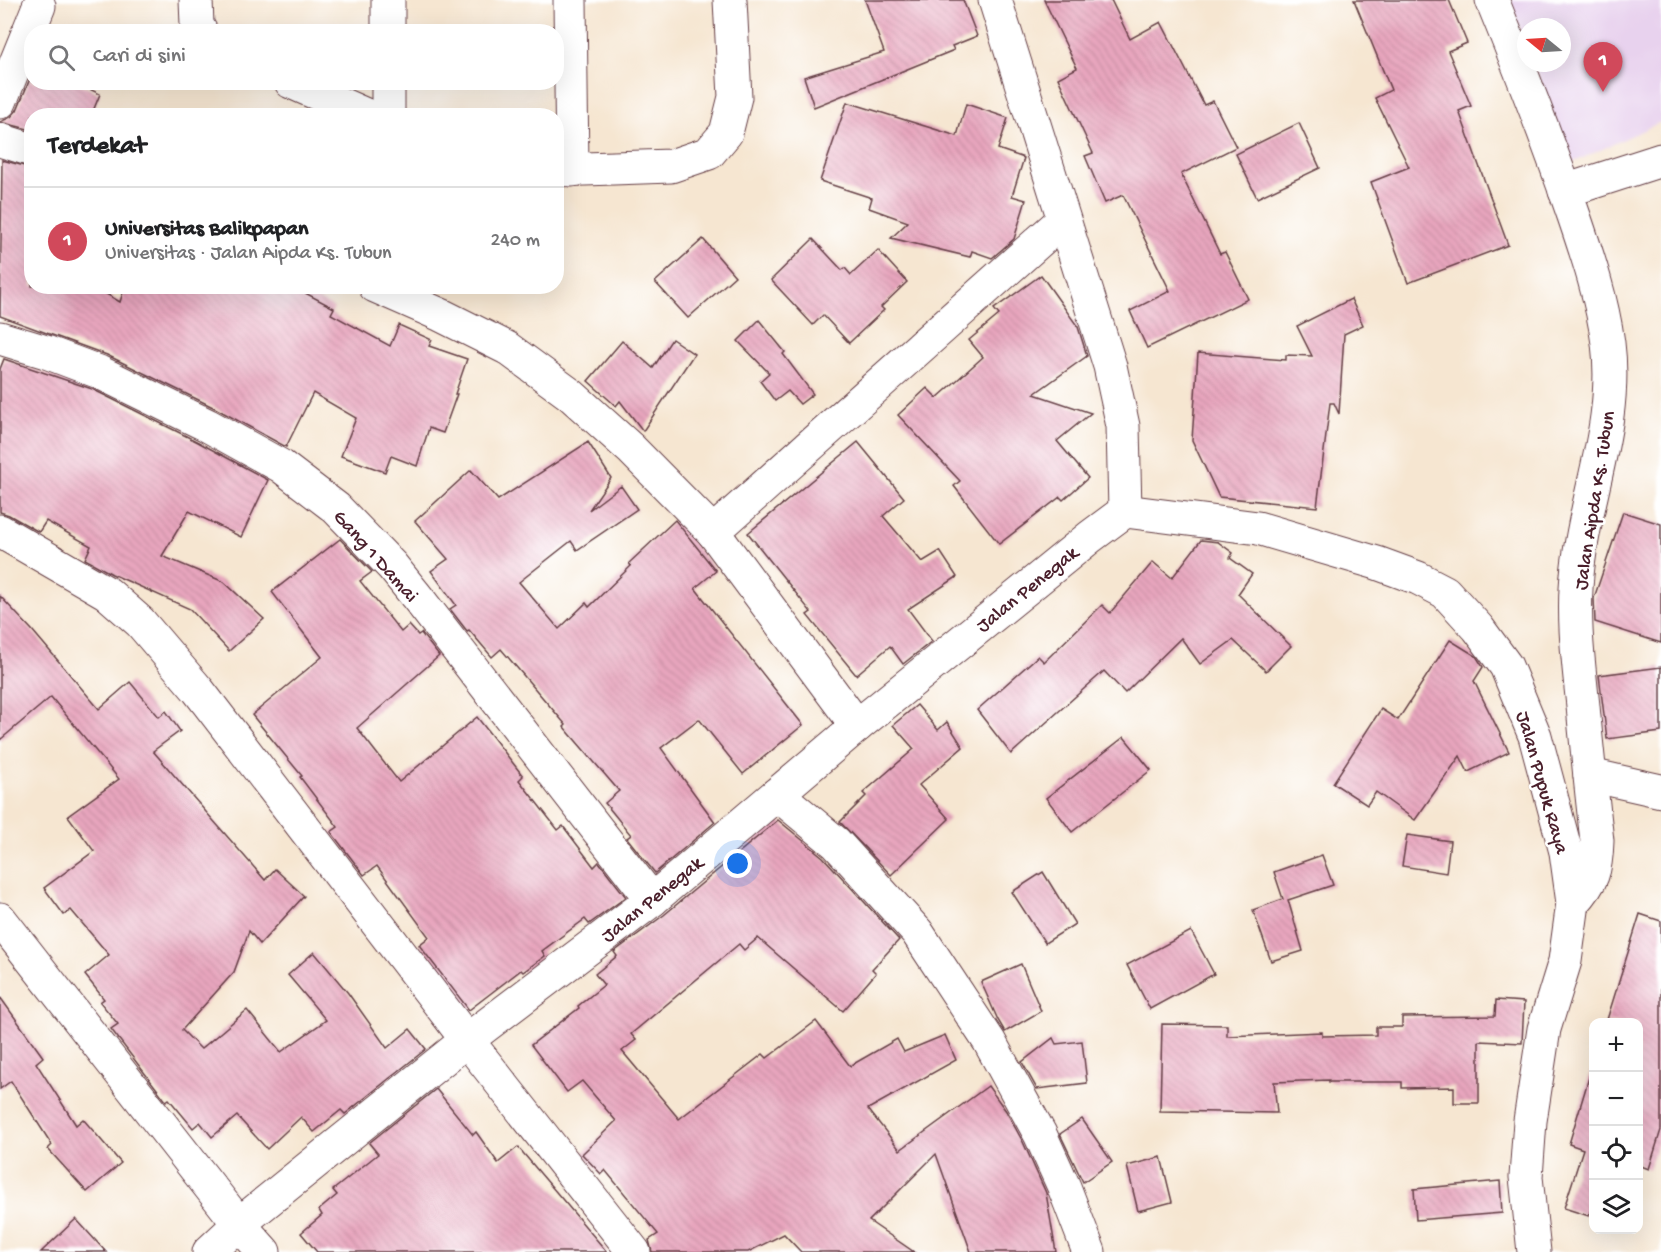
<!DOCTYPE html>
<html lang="id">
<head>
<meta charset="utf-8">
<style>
  :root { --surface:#fff; --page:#f2f2f2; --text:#202124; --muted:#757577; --line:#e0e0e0; --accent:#d1495b }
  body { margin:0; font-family:"Gochi Hand",sans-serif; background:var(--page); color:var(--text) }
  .controls { position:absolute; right:18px; bottom:18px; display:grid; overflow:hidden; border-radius:12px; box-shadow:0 6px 24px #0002 }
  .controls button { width:54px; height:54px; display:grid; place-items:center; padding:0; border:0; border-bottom:2px solid var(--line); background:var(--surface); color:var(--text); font:30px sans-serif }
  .compass { position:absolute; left:1517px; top:18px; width:54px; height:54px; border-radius:50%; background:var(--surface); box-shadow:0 6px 24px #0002; rotate:288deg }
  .you { position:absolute; left:738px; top:864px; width:21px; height:21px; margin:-15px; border:4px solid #fff; border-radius:50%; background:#1a73e8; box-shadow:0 0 0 9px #1a73e833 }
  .badge { display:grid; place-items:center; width:39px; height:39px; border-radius:50%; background:var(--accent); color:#fff; font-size:20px; font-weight:700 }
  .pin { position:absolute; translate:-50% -50px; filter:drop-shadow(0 2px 3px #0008) }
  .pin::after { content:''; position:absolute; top:32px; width:21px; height:18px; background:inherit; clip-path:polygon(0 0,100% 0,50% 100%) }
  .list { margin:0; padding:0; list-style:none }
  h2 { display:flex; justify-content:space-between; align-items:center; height:78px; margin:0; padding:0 24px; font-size:26px }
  h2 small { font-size:20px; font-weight:400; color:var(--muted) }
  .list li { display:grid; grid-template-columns:39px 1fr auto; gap:18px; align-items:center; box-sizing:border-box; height:108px; padding:0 24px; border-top:2px solid var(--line) }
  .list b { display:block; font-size:22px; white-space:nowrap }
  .list p { margin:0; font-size:20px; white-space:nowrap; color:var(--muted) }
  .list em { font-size:20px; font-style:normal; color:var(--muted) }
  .icon { flex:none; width:33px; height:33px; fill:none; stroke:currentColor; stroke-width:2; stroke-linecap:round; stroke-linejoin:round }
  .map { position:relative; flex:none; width:1661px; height:1252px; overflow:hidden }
  .search { position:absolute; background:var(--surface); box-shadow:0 6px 24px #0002; left:24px; top:24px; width:540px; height:66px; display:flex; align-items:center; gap:15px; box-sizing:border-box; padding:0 21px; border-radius:24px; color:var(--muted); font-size:22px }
  .panel { position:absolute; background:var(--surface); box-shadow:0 6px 24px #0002; left:24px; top:108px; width:540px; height:186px; border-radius:24px }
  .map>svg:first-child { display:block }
</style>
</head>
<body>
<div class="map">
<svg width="1661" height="1252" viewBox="0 0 1661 1252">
  <defs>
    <pattern id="building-back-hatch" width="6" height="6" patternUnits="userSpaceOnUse" patternTransform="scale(1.5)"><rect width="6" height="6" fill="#e8a6be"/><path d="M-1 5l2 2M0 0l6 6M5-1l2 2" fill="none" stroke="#c88ea3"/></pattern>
  </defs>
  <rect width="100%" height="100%" fill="#fff"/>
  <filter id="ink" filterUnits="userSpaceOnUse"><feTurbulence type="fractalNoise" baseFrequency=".0167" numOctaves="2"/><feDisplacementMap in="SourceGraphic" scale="12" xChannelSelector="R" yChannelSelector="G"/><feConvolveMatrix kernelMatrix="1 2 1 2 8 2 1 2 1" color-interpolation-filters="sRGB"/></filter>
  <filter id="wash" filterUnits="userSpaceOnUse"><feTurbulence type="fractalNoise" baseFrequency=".008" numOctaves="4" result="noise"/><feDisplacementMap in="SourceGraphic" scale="24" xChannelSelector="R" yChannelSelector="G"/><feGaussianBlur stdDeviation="1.35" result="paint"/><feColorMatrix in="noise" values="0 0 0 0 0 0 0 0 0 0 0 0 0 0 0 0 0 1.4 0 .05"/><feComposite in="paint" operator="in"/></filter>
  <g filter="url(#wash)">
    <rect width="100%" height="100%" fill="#f6e6d1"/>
    <!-- built -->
    <path fill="#e8d2ee" d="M1509 0H1661V122L1572 163 1533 63H1562V27H1526V44Z"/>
    <g id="blocks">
      <!-- building -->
      <g fill="url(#building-back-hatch)">
        <path d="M865 0H963L977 36 952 46 954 50 814 107 804 77 884 52Z"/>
        <path d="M1044 0H1111L1130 39 1161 22 1204 105 1213 101 1236 147 1181 174 1220 254 1225 252 1248 299 1147 348 1130 311 1170 291 1123 195 1105 203 1085 156 1093 153 1058 78 1077 68Z"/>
        <path d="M1354 0H1449L1467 43 1448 51 1471 106 1459 111 1508 245 1408 283 1371 182 1409 167 1375 98 1391 90Z"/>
        <path d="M32 74V82H75L100 94 91 116H32V130L0 122 11 117 17 110Z"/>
        <path d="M847 102 957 136 966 104 1008 118 998 149 1024 158 1012 196 1026 200 1014 239 992 258 972 251 970 257 891 238 908 222 869 208 872 198 820 181Z"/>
        <path d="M1299 123 1320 168 1257 198 1236 154Z"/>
        <path d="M2 160 32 168V286H93L120 302 125 286H292L334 308 331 314 390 346 399 325 432 340 429 346 467 359 455 394H457L443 433 429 428 417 466 391 456 385 472 341 456 356 418 313 393 286 447 215 408 107 355 0 316Z"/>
        <path d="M703 239 735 276 688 318 655 282Z"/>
        <path d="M813 239 842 270 845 268 851 275 878 250 907 282 881 307 884 310 849 343 823 315 813 325 771 280Z"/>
        <path d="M1041 275 1078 327 1087 356 1034 394 1091 413 1057 441 1088 478 1063 500 1060 497 999 544 954 486 960 481 898 415 927 388 937 398 983 357 969 340 999 315 994 309Z"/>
        <path d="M1351 299 1363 325 1344 334 1339 414 1334 403H1330L1317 507 1219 497 1192 440 1198 353 1286 360V355L1312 356 1297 326Z"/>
        <path d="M759 320 785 352 783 354 813 394 800 404 788 391 775 401 760 381 769 373 738 341Z"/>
        <path d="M672 339 694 354 643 431 620 401 616 406 588 381 622 341 653 368Z"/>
        <path d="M4 359 92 389 198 442 268 480 241 537 189 511 162 556 224 582 264 619 229 651 190 609 112 574 85 559 91 546 46 521 39 532 9 515 0 512V369Z"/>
        <path d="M588 442 611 478 589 510 621 486 637 509 577 550 571 541 519 582 559 629 586 603 589 607 631 566 629 563 675 520 716 571 695 588 803 725 743 774 699 719 661 748 715 822 655 873 627 838 631 835 605 803 619 791 564 727 566 725 501 649 492 657 469 630 467 631 450 609 456 605 431 571 448 559 415 521 471 470 498 500Z"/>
        <path d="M858 442 904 498 883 516 922 562 940 551 957 577 908 609 932 641 903 664 890 646 856 675 807 615 811 612 748 533Z"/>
        <path d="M1623 512 1661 524V643L1595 622 1594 598Z"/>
        <path d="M340 539 372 572 360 581 401 632 409 625 418 635 421 633 439 656 357 728 399 782 477 717 523 776 519 780 558 830 563 826 594 867 599 862 626 897 589 924 585 919 542 951 545 956 523 972 521 970 469 1010 419 945 429 937 377 866 364 875 331 832 338 827 300 777 302 776 252 715 322 657 272 592Z"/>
        <path d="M1201 540 1218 542 1233 553 1230 558 1252 574 1238 594 1291 646 1266 671 1233 640 1200 664 1181 638 1125 693 1104 671 1011 754 977 710 1038 656 1044 662 1102 605 1110 613 1153 562 1172 578Z"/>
        <path d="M0 596 32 630 99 709 130 682 159 717 166 711 180 731 153 751 265 880 275 869 304 896 260 944 249 931 234 972 182 1030 201 1049 247 1010 281 1052 326 1020 288 975 314 952 348 993 387 1048 410 1029 426 1049 345 1114 341 1110 314 1132 301 1117 267 1149 237 1116 212 1137 200 1122 193 1128 169 1099 166 1101 111 1029 118 1024 100 1002 104 999 85 975 109 955 71 910 64 915 44 888 94 851 68 816 119 779 51 697 0 740Z"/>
        <path d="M1450 640 1476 656 1483 667 1474 681 1509 752 1468 772 1460 756 1415 820 1376 792 1367 805 1333 783 1381 709 1398 720Z"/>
        <path d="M1661 667V732L1607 739 1599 675Z"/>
        <path d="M917 705 938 730 947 722 963 747 919 785 949 819 891 875 840 822 866 796 863 793 914 749 893 725Z"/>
        <path d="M1124 737 1151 770 1072 832 1046 798Z"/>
        <path d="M778 820 823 857 899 940 872 969 876 973 843 1011 758 938 744 950 739 944 631 1034 636 1040 622 1051 679 1119 763 1054 767 1058 816 1021 850 1066 897 1039 904 1052 945 1035 956 1060 868 1109 900 1150 988 1086 1006 1111 1023 1142 1046 1193 1056 1252H971L936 1154 869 1221 914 1252H801L784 1234 748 1252H652L649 1240 658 1234 605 1170 601 1174 582 1154 616 1121 582 1081 567 1092 531 1045 579 1008 578 1006 604 985 595 974 617 956 614 952 664 915Z"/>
        <path d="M1407 835 1450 841 1446 873 1402 866Z"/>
        <path d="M1322 855 1333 885 1288 900 1303 951 1271 961 1253 910 1283 899 1274 872Z"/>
        <path d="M1043 872 1075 924 1045 943 1012 892Z"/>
        <path d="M1640 914 1661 921V1130L1649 1169 1638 1165V1023H1606Z"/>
        <path d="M1191 931 1214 974 1150 1009 1127 965Z"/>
        <path d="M1021 964 1041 1011 1005 1032 998 1020 981 982Z"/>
        <path d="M0 997 43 1057 36 1063 76 1125 83 1119 121 1163 87 1192 48 1149 52 1145 11 1081 0 1089Z"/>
        <path d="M1496 1000 1524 1002 1522 1043 1479 1041V1103H1454V1087L1402 1088V1082H1329V1080L1274 1082 1277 1113 1160 1111 1162 1024 1227 1025V1036L1322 1032V1036L1376 1035V1027H1402V1017L1495 1016Z"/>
        <path d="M1053 1038 1056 1044 1082 1041 1087 1083 1037 1089 1022 1062Z"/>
        <path d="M1593 1064V1202L1589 1216 1564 1208 1583 1149 1569 1144Z"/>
        <path d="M436 1089 473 1135 476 1132 498 1163 518 1147 607 1252H317L301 1233 322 1215 319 1210 337 1195 333 1190 378 1154 369 1143Z"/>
        <path d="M1082 1119 1112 1162 1083 1182 1060 1134Z"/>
        <path d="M1161 1157 1172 1202 1138 1211 1127 1166Z"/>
        <path d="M1500 1181 1502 1213 1416 1220 1414 1189Z"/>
        <path d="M76 1219 106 1252H41Z"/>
      </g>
    </g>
  </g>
  <g filter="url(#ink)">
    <use href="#blocks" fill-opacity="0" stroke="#643d44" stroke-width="1.5"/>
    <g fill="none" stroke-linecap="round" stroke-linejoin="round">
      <!-- minor casing -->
      <g stroke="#643d44" stroke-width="35">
        <g id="minor">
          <path d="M196 0 197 25 201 32"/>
          <path d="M388 0V32"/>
          <path d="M570 0 572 170"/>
          <path d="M995 0 1110 366 1123 426 1125 511"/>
          <path d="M1492 0C1521 71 1549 143 1574 216 1588 257 1602 299 1608 343 1618 421 1587 490 1578 566 1572 612 1578 660 1583 706 1587 751 1592 796 1597 841 1596 871 1593 881 1573 903"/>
          <path d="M291 82 368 116"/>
          <path d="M388 82V116"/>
          <path d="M0 102 39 6"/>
          <path d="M0 140 32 150"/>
          <path d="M556 170 671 166 709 153 726 133 735 97 730 0"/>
          <path d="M1565 191 1661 160"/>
          <path d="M375 286 441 315 507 348 571 395 631 449 713 532 857 726"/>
          <path d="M0 338 46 352 99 372 207 425 281 466 336 508 392 566 417 597 652 900"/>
          <path d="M1125 511 1258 528 1377 563 1418 578 1445 592 1478 628 1506 666 1535 736 1566 852 1573 903 1565 961 1544 1029 1530 1121 1526 1177 1534 1252"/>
          <path d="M0 531 107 593 140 622 198 690 467 1040 239 1224 209 1252"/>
          <path d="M713 532 1063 220"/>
          <path d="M1590 775 1661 791"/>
          <path d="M777 794 836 843 917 932 989 1041 1040 1134 1064 1187 1089 1252"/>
          <path d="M0 919 239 1224 264 1252"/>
          <path d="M634 1252 467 1040 652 900 857 726 1090 537 1125 511"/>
        </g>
      </g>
      <!-- minor -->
      <use href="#minor" stroke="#fff" stroke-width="33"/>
    </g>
  </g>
  <g text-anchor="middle" stroke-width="5" stroke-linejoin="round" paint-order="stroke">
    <!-- street labels -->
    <g font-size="20" fill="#4a1f2b" stroke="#fff">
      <text transform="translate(1593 500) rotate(-81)" y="7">Jalan Aipda Ks. Tubun</text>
      <text transform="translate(377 555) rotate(48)" y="7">Gang 1 Damai</text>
      <text transform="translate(1026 588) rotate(-39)" y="7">Jalan Penegak</text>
      <text transform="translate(1544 782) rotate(74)" y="7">Jalan Pupuk Raya</text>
      <text transform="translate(651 898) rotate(-39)" y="7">Jalan Penegak</text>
    </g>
  </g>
</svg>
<div class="controls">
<button>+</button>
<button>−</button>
<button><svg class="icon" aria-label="locate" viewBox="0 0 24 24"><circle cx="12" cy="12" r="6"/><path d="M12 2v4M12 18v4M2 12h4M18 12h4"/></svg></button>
<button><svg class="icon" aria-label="layers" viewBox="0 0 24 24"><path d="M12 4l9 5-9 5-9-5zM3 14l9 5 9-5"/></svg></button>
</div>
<svg class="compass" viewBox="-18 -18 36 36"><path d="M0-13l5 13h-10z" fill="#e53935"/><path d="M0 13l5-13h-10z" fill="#757577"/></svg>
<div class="you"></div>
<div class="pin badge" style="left:1603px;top:92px">1</div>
<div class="search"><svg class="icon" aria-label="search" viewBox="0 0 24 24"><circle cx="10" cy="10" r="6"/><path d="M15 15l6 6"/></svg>Cari di sini</div>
<section class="panel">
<h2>Terdekat<small></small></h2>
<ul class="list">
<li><span class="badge">1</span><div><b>Universitas Balikpapan</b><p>Universitas · Jalan Aipda Ks. Tubun</p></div><em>240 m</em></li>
</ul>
</section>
</div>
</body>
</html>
